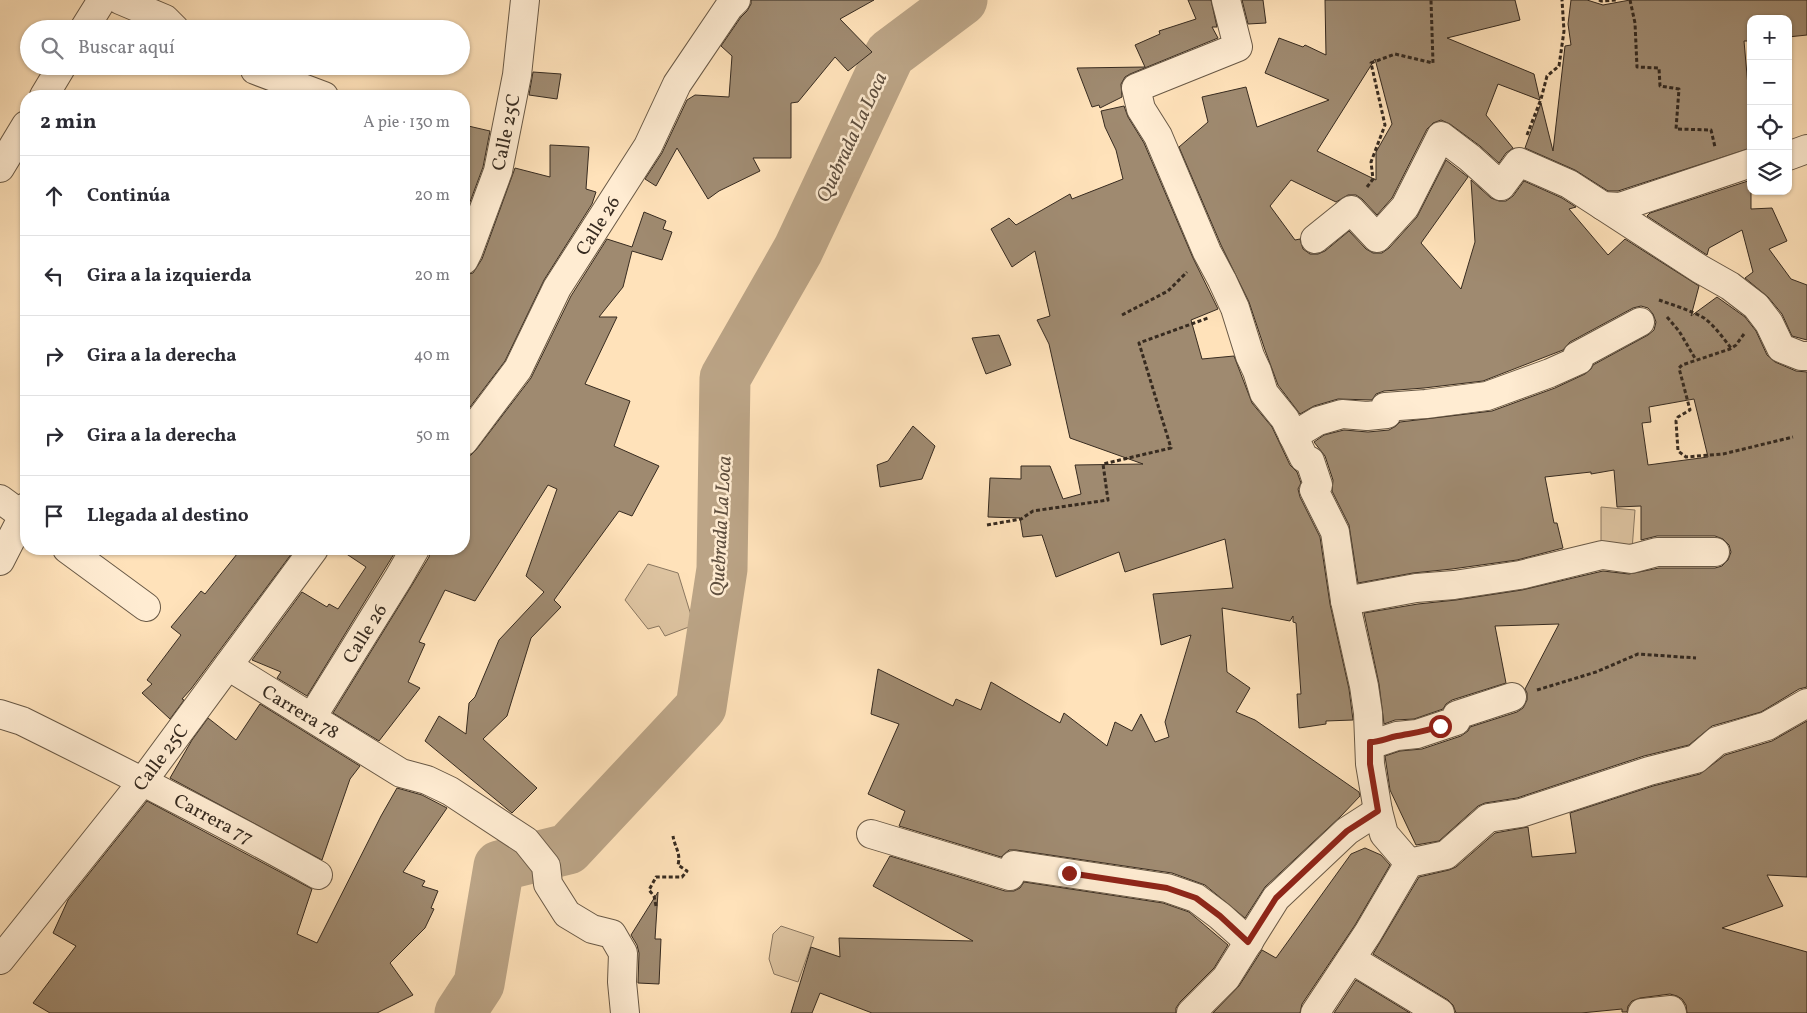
<!DOCTYPE html>
<html lang="es">
<head>
<meta charset="utf-8">
<style>
  :root { --surface:#fff; --page:#f7f7f7; --text:#2b2b33; --muted:#7c7c81; --line:#e1e1e2 }
  body { margin:0; font-family:Vollkorn,serif; background:var(--page); color:var(--text) }
  .controls { position:absolute; right:15px; top:15px; display:grid; overflow:hidden; border-radius:10px; box-shadow:0 1px 4px #0004 }
  .controls button { width:45px; height:45px; display:grid; place-items:center; padding:0; border:0; border-bottom:1px solid var(--line); background:var(--surface); color:var(--text); font:25px sans-serif }
  .stop { position:absolute; width:15px; height:15px; margin:-11px; border:4px solid #8f2418; border-radius:50%; background:#fff }
  .stop.end { background:#8f2418; border-color:#fff; box-shadow:0 1px 5px #0008 }
  .list { margin:0; padding:0; list-style:none }
  h2 { display:flex; justify-content:space-between; align-items:center; height:65px; margin:0; padding:0 20px; font-size:21px }
  h2 small { font-size:16px; font-weight:400; color:var(--muted) }
  .list li { display:grid; grid-template-columns:32px 1fr auto; gap:15px; align-items:center; box-sizing:border-box; height:80px; padding:0 20px; border-top:1px solid var(--line) }
  .list b { display:block; font-size:19px; white-space:nowrap }
  .list em { font-size:16px; font-style:normal; color:var(--muted) }
  .icon { flex:none; width:28px; height:28px; fill:none; stroke:currentColor; stroke-width:2; stroke-linecap:round; stroke-linejoin:round }
  .map { position:relative; flex:none; width:1807px; height:1013px; overflow:hidden }
  .search { position:absolute; background:var(--surface); box-shadow:0 1px 4px #0004; left:20px; top:20px; width:450px; height:55px; display:flex; align-items:center; gap:12px; box-sizing:border-box; padding:0 18px; border-radius:28px; color:var(--muted); font-size:19px }
  .panel { position:absolute; background:var(--surface); box-shadow:0 1px 4px #0004; left:20px; top:90px; width:450px; height:465px; border-radius:20px }
  .map>svg:first-child { display:block }
</style>
</head>
<body>
<div class="map">
<svg width="1807" height="1013" viewBox="0 0 1807 1013">
  <rect width="100%" height="100%" fill="#ffe2ba"/>
  <filter id="stains"><feTurbulence type="fractalNoise" baseFrequency=".004" numOctaves="4"/><feColorMatrix values="0 0 0 0 .2 0 0 0 0 .09 0 0 0 0 .02 0 0 0 .5 -.17"/></filter>
  <radialGradient id="worn" r=".72"><stop offset=".6" stop-color="#630" stop-opacity="0"/><stop offset="1" stop-color="#630" stop-opacity=".3"/></radialGradient>
  <!-- green -->
  <g fill="#ddc3a0" stroke="#8a7760">
    <path d="M1601 507 1635 510 1632 550 1601 548Z"/>
    <path d="M648 564 678 573 694 625 665 636 659 626 648 629 625 600Z"/>
    <path d="M781 926 814 937 798 982 774 974 769 959 773 934Z"/>
  </g>
  <g fill="none" stroke-linecap="round" stroke-linejoin="round">
    <!-- river -->
    <path stroke="#bba486" stroke-width="51" d="M460 1013 479 984 499 866 568 849 701 707 722 569 725 378 798 250 890 54 962 0"/>
  </g>
  <!-- building -->
  <g fill="#9f8a70" stroke="#372b20" fill-rule="evenodd">
    <path d="M751 0H874L840 19 872 52 848 71 835 57 798 102 791 103V158H753L760 171 719 191 708 199 677 148 656 186 645 179 662 153 687 100 695 95 729 97 732 56 721 46 741 17 747 11 751 4Z"/>
    <path d="M1188 0H1211L1217 27H1212L1218 38 1130 74 1125 77 1121 84 1122 97 1100 108 1099 105 1092 107 1077 68 1145 67 1135 45 1160 34 1159 31 1196 19Z"/>
    <path d="M1242 0H1263L1266 23 1248 24Z"/>
    <path d="M1325 0H1515L1520 20 1447 38 1534 74 1540 100 1498 84 1486 115 1513 148 1506 153 1499 163 1480 146 1450 124 1441 120 1433 123 1427 129 1392 198 1377 215 1362 199 1356 195H1348L1336 202 1291 180 1270 206 1295 240 1300 239 1303 249 1310 254H1318L1325 251 1349 231 1366 249 1373 253H1382L1389 248 1417 217 1446 160 1468 177 1421 243 1461 289 1475 242 1471 180 1491 198 1499 201H1506L1513 196 1524 181 1562 198 1576 207 1569 209 1608 255 1625 239 1699 286 1691 316 1717 297 1745 317 1756 331 1767 355 1775 362 1796 371 1807 372V687L1799 689 1761 712 1712 726 1689 745 1644 756 1517 798 1485 803 1478 806 1439 841 1416 845 1390 790 1385 756 1400 751 1422 749 1461 736 1468 731 1470 727 1517 712 1523 708 1527 700V693L1525 689 1559 624 1495 626 1506 683 1452 700 1446 704 1443 709 1414 719 1395 720 1384 724 1379 684 1364 613 1418 604 1456 600 1522 590 1603 571 1629 574 1659 568H1715L1722 566 1728 560 1731 552 1729 545 1723 539 1715 536H1657L1641 540V506L1617 507 1614 470 1591 474V472L1545 477 1554 523H1557L1563 548 1517 560 1452 569 1413 573 1358 583 1349 525 1332 491 1333 480 1325 456 1314 442 1324 435 1344 430 1368 432 1389 430 1396 426 1400 422 1492 411 1555 388 1585 374 1591 369 1593 365 1648 335 1654 330 1656 322 1653 314 1648 308 1641 306 1633 308 1570 342 1563 350 1483 381 1424 388 1384 391 1376 394 1372 400 1338 399 1314 406 1300 414 1278 385 1265 350 1249 302 1221 245 1179 147 1208 122 1202 97 1246 87 1257 127 1329 100 1265 73 1279 38 1303 47 1305 45 1326 55ZM1375 59 1392 124 1376 152V180L1317 151ZM1694 399 1708 457 1648 465 1642 423 1651 422 1649 407Z"/>
    <path d="M1571 0H1587L1603 5 1630 0H1807V35L1788 37V19H1751V41H1744L1751 120V148L1618 191H1608L1575 170 1525 148 1541 103 1553 151 1565 46 1571 45 1568 24Z"/>
    <path d="M533 72 561 74 557 99 529 95Z"/>
    <path d="M1124 106 1128 117 1144 143 1193 258 1218 309 1191 320 1202 359 1234 356 1252 403 1272 427 1290 465 1297 472 1301 483 1298 489 1300 497 1320 537 1330 604 1349 689 1353 720 1326 721V724L1299 728 1297 694H1301L1296 623 1293 622V616L1290 621 1222 608 1227 672 1250 688 1236 712 1255 720 1359 792 1360 796 1341 816 1265 887 1245 918 1205 885 1172 873 1016 850H1009L1001 857 899 826 905 811 868 794 899 724 871 714 878 669 953 706 956 699 981 710 991 682 1060 723 1064 713 1107 746 1115 722 1132 731 1141 714 1155 742 1169 737 1165 722 1191 635 1161 645 1153 594 1233 588 1225 539 1125 572 1119 552 1056 577 1042 535 1023 537 1020 518 988 517 990 478 1021 479V466H1050L1063 499 1081 494 1075 465 1143 464 1070 438 1049 344 1037 320 1050 316 1035 251 1012 267 991 229 1009 218 1016 225 1070 194 1072 199 1123 179 1116 150 1105 127 1101 111Z"/>
    <path d="M464 125 490 131 483 167 464 218Z"/>
    <path d="M550 145 589 147 586 189 596 192 592 204 544 280 505 361 464 415V275L473 273 482 259 515 168 550 177Z"/>
    <path d="M1751 180V209L1772 208 1787 241 1769 249 1791 279 1807 285V340L1792 336 1782 314 1768 297 1745 278 1753 272 1742 230 1709 248 1707 255 1647 216 1650 213Z"/>
    <path d="M644 212 666 221 663 229 672 232 662 260 632 251 623 287 599 317H617L585 384 630 401 614 446 659 466 632 516 619 511 554 600 561 607 531 638 507 716 483 739 537 788 512 813 425 741 439 716 466 734 469 703 475 697 499 640 544 592 526 576 557 489 548 485 475 601 445 590 419 642 425 644 408 682 420 688 379 741 333 713 412 585 429 557 431 549H464V456L471 455 476 450 531 378 571 296 607 239 632 247Z"/>
    <path d="M999 335 1011 365 986 374 972 338Z"/>
    <path d="M913 426 935 446 922 479 880 487 877 465 888 461Z"/>
    <path d="M241 549H295L191 689 182 699 184 700 170 719 142 693 152 684 147 680 181 635 171 627 201 591 205 594Z"/>
    <path d="M339 549H397L307 696 277 678 281 672 252 660 302 592 327 607 329 604 338 609 366 567Z"/>
    <path d="M260 704 360 766 350 779 322 860 170 778 192 740 208 718 236 740Z"/>
    <path d="M1807 721V877L1767 875 1783 906 1722 928 1807 952V1013H1687L1686 1005 1682 999 1677 996 1670 994 1640 998 1632 1001 1628 1006 1627 1012H1622V1009L1581 1013H1456L1453 1005 1448 1000 1373 954 1419 877 1449 870 1456 867 1495 833 1528 827 1532 857 1576 853 1570 813 1653 786 1700 774 1725 755 1772 741Z"/>
    <path d="M397 788 422 795 447 808 403 872 425 881 422 886 438 891 431 908 434 909 425 928 390 963 413 995 377 1013H50L33 1003 76 946 53 933 68 900 147 801 312 889 297 934 317 943 381 816Z"/>
    <path d="M1365 848 1381 855 1390 865 1355 925 1302 1004 1300 1013H1213L1239 986 1262 950 1276 958 1351 854Z"/>
    <path d="M890 856 1005 891H1014L1020 888 1024 882 1163 903 1189 912 1228 945 1214 968 1180 1002 1176 1008V1013H872L820 993 812 1013H791L811 947 840 957 839 938 973 941 873 886Z"/>
    <path d="M658 892 655 939H661L659 984 638 983 639 953 637 945 631 935Z"/>
    <path d="M1356 980 1410 1013H1334Z"/>
  </g>
  <g fill="none" stroke-linecap="round" stroke-linejoin="round">
    <!-- minor casing -->
    <g stroke="#695946" stroke-width="30">
      <g id="minor">
        <path d="M120 0 165 19 175 29"/>
        <path d="M1226 0 1238 47 1136 88 1141 109 1158 136 1207 252 1222 280 1235 308 1250 356 1257 371 1264 393 1285 419 1304 458 1310 461 1318 485 1314 490 1335 532 1345 601 1364 686 1368 713 1370 764 1378 811 1384 834 1409 863"/>
        <path d="M84 29 102 0"/>
        <path d="M254 66 255 70 324 96"/>
        <path d="M44 96 62 66"/>
        <path d="M1788 156 1807 149"/>
        <path d="M0 168 26 125"/>
        <path d="M1603 206 1700 269 1730 286 1756 306 1769 323 1781 348 1801 356H1807"/>
        <path d="M1315 239 1351 210 1377 238 1405 207 1441 136 1470 158 1501 186 1519 162 1569 184 1603 206 1620 207 1751 163"/>
        <path d="M464 260 468 252 498 171 517 75 525 0"/>
        <path d="M1293 436 1318 421 1342 414 1367 416 1387 414 1385 407 1426 404 1487 396 1550 373 1579 360 1577 356 1640 322"/>
        <path d="M464 441 518 369 557 288 648 146 677 84 729 7 736 0"/>
        <path d="M0 499 26 518"/>
        <path d="M67 549 146 607"/>
        <path d="M0 561 23 516 26 507"/>
        <path d="M1345 601 1416 588 1454 585 1520 575 1602 555 1631 559 1657 552H1715"/>
        <path d="M228 666 401 773 427 780 450 791 526 841 546 866 548 884 567 914 592 929 612 934 623 953 622 982 625 1013"/>
        <path d="M0 714 22 721C121 770 220 820 318 875"/>
        <path d="M312 717 399 577 415 549"/>
        <path d="M1370 742H1379L1397 736 1417 734 1456 721 1457 715 1512 697"/>
        <path d="M871 834 1010 876 1014 865 1167 888 1196 898 1220 916 1249 942"/>
        <path d="M1351 959 1440 1013"/>
        <path d="M0 960 143 781 314 549"/>
        <path d="M1191 1013 1226 978 1276 898 1347 831 1378 811"/>
        <path d="M1315 1013 1368 933 1409 863 1446 855 1488 818 1521 813 1649 771 1696 759 1717 741 1767 726 1807 703"/>
        <path d="M1642 1013 1671 1010 1672 1013"/>
      </g>
    </g>
    <!-- path -->
    <g stroke="#372b20" stroke-width="3" stroke-dasharray="4 2.5" stroke-linecap="butt">
      <path d="M1599 0 1601 1 1616 0"/>
      <path d="M1630 0 1635 23 1637 67 1659 68 1660 86 1679 89 1676 129 1711 130 1715 147"/>
      <path d="M1527 135 1541 99 1547 76 1559 66 1564 31 1562 0"/>
      <path d="M1367 187 1373 179 1371 162 1385 125 1371 63 1395 54 1433 63 1431 0"/>
      <path d="M1659 300C1673 305 1690 310 1704 318 1715 326 1723 338 1731 348"/>
      <path d="M1122 315 1168 291 1187 272"/>
      <path d="M1667 317 1679 331 1696 360"/>
      <path d="M1744 334 1736 345 1730 349 1682 365 1679 368 1690 410 1678 417 1676 421 1678 451 1686 457 1723 454 1793 437"/>
      <path d="M987 525 1021 519 1033 511 1108 500 1103 464 1171 448 1139 343 1208 318"/>
      <path d="M1537 690 1596 672 1638 654 1696 658"/>
      <path d="M656 906 654 896 649 890 656 877H682L687 871 678 865C681 853 675 848 673 836"/>
    </g>
    <!-- minor -->
    <use href="#minor" stroke="#ffecd2" stroke-width="28"/>
  </g>
  <g fill="none" stroke-linecap="round" stroke-linejoin="round">
    <!-- route -->
    <path stroke="#8f2418" stroke-width="6" d="M1069 873 1167 888 1196 898 1220 916 1248 942 1276 898 1347 831 1378 811 1370 764V742C1380 742 1387 738 1397 736 1412 733 1425 732 1440 726"/>
  </g>
  <g text-anchor="middle" stroke-width="5" stroke-linejoin="round" paint-order="stroke">
    <!-- street labels -->
    <g font-size="19" fill="#372b20" stroke="#ffecd2">
      <text transform="translate(505 132) rotate(-78)" y="7">Calle 25C</text>
      <text transform="translate(597 225) rotate(-58)" y="7">Calle 26</text>
      <text transform="translate(364 633) rotate(-58)" y="7">Calle 26</text>
      <text transform="translate(301 711) rotate(31)" y="7">Carrera 78</text>
      <text transform="translate(160 757) rotate(-53)" y="7">Calle 25C</text>
      <text transform="translate(214 818) rotate(28)" y="7">Carrera 77</text>
    </g>
    <!-- water labels -->
    <g font-size="20" font-style="italic" fill="#5f4f3f" stroke="#ffecd2">
      <text transform="translate(851 137) rotate(-65)" y="7">Quebrada La Loca</text>
      <text transform="translate(720 526) rotate(-87)" y="7">Quebrada La Loca</text>
    </g>
  </g>
  <rect width="100%" height="100%" filter="url(#stains)"/>
  <rect width="100%" height="100%" fill="url(#worn)"/>
</svg>
<div class="controls">
<button>+</button>
<button>−</button>
<button><svg class="icon" aria-label="locate" viewBox="0 0 24 24"><circle cx="12" cy="12" r="6"/><path d="M12 2v4M12 18v4M2 12h4M18 12h4"/></svg></button>
<button><svg class="icon" aria-label="layers" viewBox="0 0 24 24"><path d="M12 4l9 5-9 5-9-5zM3 14l9 5 9-5"/></svg></button>
</div>
<div class="stop" style="left:1440px;top:726px"></div>
<div class="stop end" style="left:1069px;top:873px"></div>
<div class="search"><svg class="icon" aria-label="search" viewBox="0 0 24 24"><circle cx="10" cy="10" r="6"/><path d="M15 15l6 6"/></svg>Buscar aquí</div>
<section class="panel">
<h2>2 min<small>A pie · 130 m</small></h2>
<ul class="list">
<li><svg class="icon" aria-label="ahead" viewBox="0 0 24 24"><path d="M12 20V5M6 11l6-6 6 6"/></svg><div><b>Continúa</b></div><em>20 m</em></li>
<li><svg class="icon" aria-label="left" viewBox="0 0 24 24"><path d="M17 20v-9H6M10 6l-5 5 5 5"/></svg><div><b>Gira a la izquierda</b></div><em>20 m</em></li>
<li><svg class="icon" aria-label="right" viewBox="0 0 24 24"><path d="M7 20v-9h11M14 6l5 5-5 5"/></svg><div><b>Gira a la derecha</b></div><em>40 m</em></li>
<li><svg class="icon" aria-label="right" viewBox="0 0 24 24"><path d="M7 20v-9h11M14 6l5 5-5 5"/></svg><div><b>Gira a la derecha</b></div><em>50 m</em></li>
<li><svg class="icon" aria-label="arrive" viewBox="0 0 24 24"><path d="M6 21V4h12l-3 4 3 4H6"/></svg><div><b>Llegada al destino</b></div></li>
</ul>
</section>
</div>
</body>
</html>
